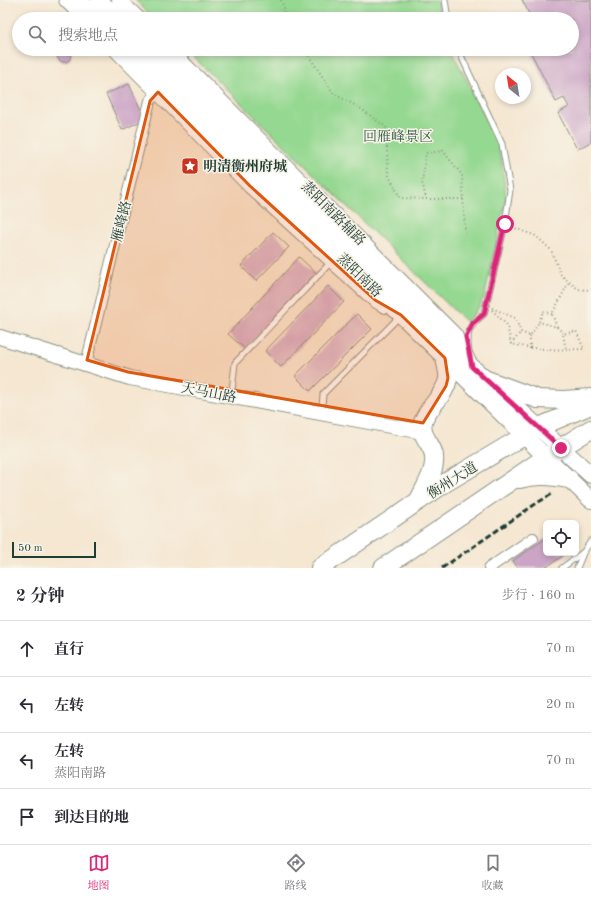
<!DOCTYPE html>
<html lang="zh">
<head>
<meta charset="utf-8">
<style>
  :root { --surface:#fff; --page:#f2f2f3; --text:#2b2b33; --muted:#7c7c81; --line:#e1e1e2; --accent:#db2777 }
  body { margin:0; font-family:"Old Standard TT","Noto Serif SC",serif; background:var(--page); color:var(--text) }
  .controls { position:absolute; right:12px; bottom:12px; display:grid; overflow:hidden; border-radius:6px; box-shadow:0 2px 6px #0003 }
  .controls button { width:36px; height:36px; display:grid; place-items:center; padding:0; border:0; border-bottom:1px solid var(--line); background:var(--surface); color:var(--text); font:20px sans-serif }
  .compass { position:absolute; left:495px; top:68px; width:36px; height:36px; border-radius:50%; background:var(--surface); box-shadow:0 2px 6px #0003; rotate:330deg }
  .scale { position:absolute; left:12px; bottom:10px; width:84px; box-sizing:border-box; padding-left:4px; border:2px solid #1f3d34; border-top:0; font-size:11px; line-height:14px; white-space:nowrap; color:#1f3d34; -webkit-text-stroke:3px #f7f3e8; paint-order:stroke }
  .stop { position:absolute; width:12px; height:12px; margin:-9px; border:3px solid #db2777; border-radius:50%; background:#fff }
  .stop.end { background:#db2777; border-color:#fff; box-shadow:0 1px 4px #0008 }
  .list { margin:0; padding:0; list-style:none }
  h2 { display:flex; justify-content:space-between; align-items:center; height:52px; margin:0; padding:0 16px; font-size:17px }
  h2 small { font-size:13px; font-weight:400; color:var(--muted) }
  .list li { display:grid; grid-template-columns:26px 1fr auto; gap:12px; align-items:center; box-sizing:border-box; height:56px; padding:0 16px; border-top:1px solid var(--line) }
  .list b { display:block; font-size:15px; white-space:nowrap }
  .list p { margin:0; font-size:13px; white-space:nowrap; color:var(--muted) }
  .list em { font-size:13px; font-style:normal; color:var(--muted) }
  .icon { flex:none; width:22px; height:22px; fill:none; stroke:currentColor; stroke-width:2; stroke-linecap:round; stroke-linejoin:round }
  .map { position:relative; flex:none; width:591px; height:568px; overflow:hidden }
  .search { position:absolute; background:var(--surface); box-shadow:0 2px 6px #0003; left:12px; right:12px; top:12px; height:44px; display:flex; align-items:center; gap:10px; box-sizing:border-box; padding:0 14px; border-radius:22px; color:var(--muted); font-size:15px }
  .sheet { height:276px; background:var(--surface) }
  nav { display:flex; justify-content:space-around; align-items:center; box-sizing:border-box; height:56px; border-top:1px solid var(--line); background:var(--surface); font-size:11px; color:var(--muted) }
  nav a { display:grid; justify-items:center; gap:2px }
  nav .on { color:var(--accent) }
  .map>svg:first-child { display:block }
</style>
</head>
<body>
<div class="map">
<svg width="591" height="568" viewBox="0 0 591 568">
  <rect width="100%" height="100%" fill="#f7f3e8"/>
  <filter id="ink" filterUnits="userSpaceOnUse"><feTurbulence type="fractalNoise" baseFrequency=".025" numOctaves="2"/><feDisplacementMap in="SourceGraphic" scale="8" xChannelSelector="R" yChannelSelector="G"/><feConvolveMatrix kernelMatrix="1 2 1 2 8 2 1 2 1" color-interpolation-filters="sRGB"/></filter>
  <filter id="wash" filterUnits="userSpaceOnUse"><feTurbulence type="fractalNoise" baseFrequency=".012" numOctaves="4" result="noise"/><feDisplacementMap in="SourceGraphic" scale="16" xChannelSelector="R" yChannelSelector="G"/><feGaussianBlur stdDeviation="0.9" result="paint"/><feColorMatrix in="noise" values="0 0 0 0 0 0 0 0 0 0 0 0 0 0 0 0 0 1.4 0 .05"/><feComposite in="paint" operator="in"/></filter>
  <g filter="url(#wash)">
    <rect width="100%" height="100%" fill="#f5e7d2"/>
    <!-- green -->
    <g fill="#95d891" stroke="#5a8a62">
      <path d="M135 0H437L441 19H154Z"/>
      <path d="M185 49H451L496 139 502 162 506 198 485 295C480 306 475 314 466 322Z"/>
    </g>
    <g id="blocks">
      <!-- building -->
      <g fill="#cca5c6">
        <path d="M522 0H591V142L577 149 558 113 569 107 564 98 556 102 529 49H572V19H532Z"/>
        <circle cx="64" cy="55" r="7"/>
        <path d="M129 84 145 119 122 130 106 94Z"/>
        <path d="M273 232 289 247 256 281 241 266Z"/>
        <path d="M299 257 316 273 245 349 228 334Z"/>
        <path d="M328 286 344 302 281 367 265 351Z"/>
        <path d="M357 314 372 329 310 391 295 376Z"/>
        <path d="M546 538V553H567L545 568H518L513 561Z"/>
      </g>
    </g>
  </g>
  <g filter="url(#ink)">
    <use href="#blocks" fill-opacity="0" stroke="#8a9283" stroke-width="1"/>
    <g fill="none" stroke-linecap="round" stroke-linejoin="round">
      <!-- lane casing -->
      <g stroke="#8a9283" stroke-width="7">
        <g id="lane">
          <path d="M445 0 448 19"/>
          <path d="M458 49 502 144 510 190 505 224 484 314C468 327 466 332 469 352"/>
          <path d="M232 391 235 363 332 261"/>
          <path d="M322 407 323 394 399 317"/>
          <path d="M562 568 582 553"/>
          <path d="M577 568 583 553 591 541"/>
        </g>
      </g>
      <!-- street casing -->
      <g stroke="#8a9283" stroke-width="12">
        <g id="street">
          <path d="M86 364 150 101 162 88"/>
          <path d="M489 568 533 538"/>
        </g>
      </g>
      <!-- secondary casing -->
      <g stroke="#8a9283" stroke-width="16">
        <g id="secondary">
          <path d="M66 0 85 19"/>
          <path d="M119 0 139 19"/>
          <path d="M115 49 250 186 375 300 385 306"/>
          <path d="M169 49 455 335 469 362"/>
          <path d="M0 337 130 378 423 432"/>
        </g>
      </g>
      <!-- primary casing -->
      <g stroke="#8a9283" stroke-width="18">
        <g id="primary">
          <path d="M79 0 99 19"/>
          <path d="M99 0 119 19"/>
          <path d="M130 49 546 457 591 500"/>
          <path d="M149 49 472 367 591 475"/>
        </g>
      </g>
      <!-- highway casing -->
      <g stroke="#8a9283" stroke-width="20">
        <g id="highway">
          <path d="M484 379 538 399 564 400 591 398"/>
          <path d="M519 479C537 474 551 476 569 479"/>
          <path d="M419 500C425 487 436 471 434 456 433 444 419 436 423 422 428 406 445 396 448 379 449 373 446 364 445 358"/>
          <path d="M320 568 445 483 539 427 591 405"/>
          <path d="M383 568 546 457 591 429"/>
        </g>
      </g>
      <!-- path -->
      <g stroke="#8a9283" stroke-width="2" stroke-dasharray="1 3" stroke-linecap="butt">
        <path d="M281 0 284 8 282 19"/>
        <path d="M304 49 334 94 360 108 386 127 388 174 400 198 426 199"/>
        <path d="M463 199H426L422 182 426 153 443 151 462 175 465 232"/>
        <path d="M512 227 536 236 551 250 561 275 578 289 591 290"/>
        <path d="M492 308 515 318 521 332 530 336 539 322"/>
        <path d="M492 310 507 325 511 344C536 350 559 350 584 349L576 331 563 334 566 350"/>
        <path d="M552 314 543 311 539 322 557 327 552 314 569 282"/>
        <path d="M557 327 563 333"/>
        <path d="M511 344 521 332"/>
        <path d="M530 349V336"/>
      </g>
      <!-- lane -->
      <use href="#lane" stroke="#fff" stroke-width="5"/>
      <!-- street -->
      <use href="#street" stroke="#fff" stroke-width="10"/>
      <!-- secondary -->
      <use href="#secondary" stroke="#fff" stroke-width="14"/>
      <!-- primary -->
      <use href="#primary" stroke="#fff" stroke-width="16"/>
      <!-- highway -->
      <use href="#highway" stroke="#fff" stroke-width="18"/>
      <!-- rail -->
      <path stroke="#1f3d34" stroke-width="3" stroke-dasharray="6 3" stroke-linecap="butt" d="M442 568 537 503 552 494"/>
    </g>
  </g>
  <g fill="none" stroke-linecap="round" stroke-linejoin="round" filter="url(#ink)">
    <!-- route -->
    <path stroke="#db2777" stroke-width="5" d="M505 224 484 314 473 323 466 337 472 367 561 448"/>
  </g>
  <!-- marked area -->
  <path fill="#de580e" fill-opacity="0.2" stroke="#de580e" stroke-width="3" stroke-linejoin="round" d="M158 92 250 186 375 300 401 315 445 358 448 378 446 386 423 423 128 372 87 360 150 101Z"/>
  <!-- icons -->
  <defs>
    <g id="sight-square" transform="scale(0.9)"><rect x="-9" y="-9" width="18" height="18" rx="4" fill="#c8321e" stroke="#f7f3e8"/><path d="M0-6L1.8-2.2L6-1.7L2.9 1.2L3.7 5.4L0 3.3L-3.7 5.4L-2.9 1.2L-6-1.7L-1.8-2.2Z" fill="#fff"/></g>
  </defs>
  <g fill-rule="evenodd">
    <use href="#sight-square" x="190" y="166"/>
  </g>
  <g text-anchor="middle" stroke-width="3" stroke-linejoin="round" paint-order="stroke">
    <!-- park labels -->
    <g font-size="14" fill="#375c47" stroke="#f7f3e8">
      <text x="398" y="141">回雁峰景区</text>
    </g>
    <!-- poi labels -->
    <g font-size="14" font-weight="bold" fill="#1f3d34" stroke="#f7f3e8" text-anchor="start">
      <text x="203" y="171">明清衡州府城</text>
    </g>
    <!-- street labels -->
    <g font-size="14" fill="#1f3d34" stroke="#f7f3e8">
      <text transform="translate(334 213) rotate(45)" y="5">蒸阳南路辅路</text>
      <text transform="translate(121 221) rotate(-76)" y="5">雁峰路</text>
      <text transform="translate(360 275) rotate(44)" y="5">蒸阳南路</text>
      <text transform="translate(209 392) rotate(11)" y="5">天马山路</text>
      <text transform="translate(452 480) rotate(-32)" y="5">衡州大道</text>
    </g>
  </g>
</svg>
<div class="controls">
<button><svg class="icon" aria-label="locate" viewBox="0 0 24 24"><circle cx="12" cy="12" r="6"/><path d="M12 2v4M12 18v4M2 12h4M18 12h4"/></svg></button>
</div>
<svg class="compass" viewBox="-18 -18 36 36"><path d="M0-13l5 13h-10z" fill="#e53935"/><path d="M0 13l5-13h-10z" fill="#7c7c81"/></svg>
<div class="scale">50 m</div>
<div class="stop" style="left:505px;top:224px"></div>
<div class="stop end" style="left:561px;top:448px"></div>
<div class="search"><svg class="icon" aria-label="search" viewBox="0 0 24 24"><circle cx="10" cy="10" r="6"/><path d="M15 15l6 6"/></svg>搜索地点</div>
</div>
<section class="sheet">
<h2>2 分钟<small>步行 · 160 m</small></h2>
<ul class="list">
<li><svg class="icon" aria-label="ahead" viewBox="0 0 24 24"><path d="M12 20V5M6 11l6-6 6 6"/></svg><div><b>直行</b></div><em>70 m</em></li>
<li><svg class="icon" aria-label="left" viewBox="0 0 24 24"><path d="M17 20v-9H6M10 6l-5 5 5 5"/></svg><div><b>左转</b></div><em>20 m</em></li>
<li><svg class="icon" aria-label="left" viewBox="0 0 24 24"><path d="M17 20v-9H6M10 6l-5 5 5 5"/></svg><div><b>左转</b><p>蒸阳南路</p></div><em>70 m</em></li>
<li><svg class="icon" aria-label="arrive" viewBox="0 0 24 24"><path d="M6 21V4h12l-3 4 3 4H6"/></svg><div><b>到达目的地</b></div></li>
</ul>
</section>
<nav>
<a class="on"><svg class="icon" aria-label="map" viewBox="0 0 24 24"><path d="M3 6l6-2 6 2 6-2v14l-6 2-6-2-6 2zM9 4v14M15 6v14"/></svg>地图</a>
<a><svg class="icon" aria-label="directions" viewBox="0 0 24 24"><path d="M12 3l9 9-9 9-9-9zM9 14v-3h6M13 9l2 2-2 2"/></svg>路线</a>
<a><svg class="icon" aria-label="saved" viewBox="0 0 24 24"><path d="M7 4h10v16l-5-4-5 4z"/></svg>收藏</a>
</nav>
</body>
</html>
